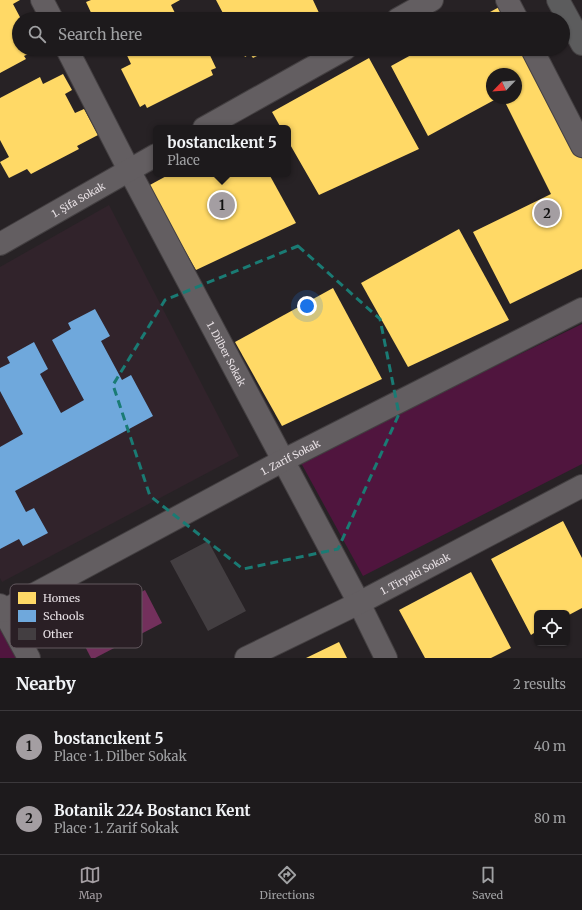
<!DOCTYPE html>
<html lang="en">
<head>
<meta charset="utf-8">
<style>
  :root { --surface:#1d1a1c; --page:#252325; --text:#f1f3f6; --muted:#a0a1a3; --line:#3b383b; --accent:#a49ea2 }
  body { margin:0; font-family:Merriweather,serif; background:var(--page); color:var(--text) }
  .controls { position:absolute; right:12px; bottom:12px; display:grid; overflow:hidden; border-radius:6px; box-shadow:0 1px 3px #0004 }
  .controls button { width:36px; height:36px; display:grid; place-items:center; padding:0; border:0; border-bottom:1px solid var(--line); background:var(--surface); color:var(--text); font:20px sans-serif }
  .compass { position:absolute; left:486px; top:68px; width:36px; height:36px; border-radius:50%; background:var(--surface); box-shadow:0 1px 3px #0004; rotate:245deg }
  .you { position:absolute; left:307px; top:306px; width:14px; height:14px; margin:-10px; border:3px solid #fff; border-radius:50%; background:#1a73e8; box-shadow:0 0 0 6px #1a73e833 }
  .badge { display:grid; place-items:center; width:26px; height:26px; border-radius:50%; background:var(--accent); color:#111; font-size:13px; font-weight:700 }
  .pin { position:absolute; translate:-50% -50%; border:2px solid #fff; box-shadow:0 1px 4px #0006 }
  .popup { position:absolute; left:153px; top:125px; width:138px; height:52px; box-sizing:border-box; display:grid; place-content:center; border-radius:6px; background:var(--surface); filter:drop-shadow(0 1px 3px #0005); font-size:13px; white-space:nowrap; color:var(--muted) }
  .popup b { font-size:15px; color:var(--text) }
  .popup::after { content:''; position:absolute; left:50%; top:100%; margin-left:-8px; border:8px solid transparent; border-top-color:var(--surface) }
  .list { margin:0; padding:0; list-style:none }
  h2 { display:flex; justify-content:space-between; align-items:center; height:52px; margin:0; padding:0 16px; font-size:17px }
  h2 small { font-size:13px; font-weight:400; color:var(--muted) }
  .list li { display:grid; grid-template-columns:26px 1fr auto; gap:12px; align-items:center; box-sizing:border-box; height:72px; padding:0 16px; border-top:1px solid var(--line) }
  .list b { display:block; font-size:15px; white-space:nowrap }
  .list p { margin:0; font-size:13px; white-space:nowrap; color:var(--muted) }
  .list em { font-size:13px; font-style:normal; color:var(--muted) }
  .icon { flex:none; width:22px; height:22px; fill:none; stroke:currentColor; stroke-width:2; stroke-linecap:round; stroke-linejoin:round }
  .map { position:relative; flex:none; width:582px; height:658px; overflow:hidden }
  .search { position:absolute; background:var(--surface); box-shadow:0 1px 3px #0004; left:12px; right:12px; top:12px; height:44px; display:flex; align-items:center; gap:10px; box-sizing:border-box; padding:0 14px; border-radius:22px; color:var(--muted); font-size:15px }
  .sheet { height:196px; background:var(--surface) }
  nav { display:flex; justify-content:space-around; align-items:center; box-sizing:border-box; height:56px; border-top:1px solid var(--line); background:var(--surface); font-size:11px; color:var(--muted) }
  nav a { display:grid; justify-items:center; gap:2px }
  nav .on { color:var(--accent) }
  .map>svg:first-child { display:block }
</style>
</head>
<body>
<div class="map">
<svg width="582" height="658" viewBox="0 0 582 658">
  <rect width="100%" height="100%" fill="#272225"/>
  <!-- built -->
  <path fill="#31232b" d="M109 205 239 456 2 582 0 578V267Z"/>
  <!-- green -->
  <g fill="#50153e">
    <path d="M582 324V464L363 576 300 461Z"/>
    <path d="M0 624 19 658H0Z"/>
  </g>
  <!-- water -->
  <path fill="#73305c" d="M145 590 162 623 95 658H91L75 627Z"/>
  <!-- homes -->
  <g fill="#ffd966">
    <path d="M0 0H20L13 4 21 19H19V49H38L24 56 26 59 0 73Z"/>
    <path d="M91 0H180L171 5 178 19H94L86 2Z"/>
    <path d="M216 0H313L320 15 316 17 317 19H226Z"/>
    <path d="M503 5 511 19H477Z"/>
    <path d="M124 49H207L216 68 211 70 213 75 147 108 145 104 140 107 121 69 131 64Z"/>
    <path d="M241 49H271L253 58 250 54 245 57Z"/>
    <path d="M422 49H526L582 159V269L510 304 473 232 551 194 503 98H516V74H492V98H498L428 136 391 66Z"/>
    <path d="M369 58 419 149 319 195 288 141V128H281L272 112Z"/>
    <path d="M63 74 72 90 65 94 75 113 84 109 98 135 77 146 79 149 31 174 27 169 9 178 0 162 9 157 0 140V98L40 77 43 84Z"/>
    <path d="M170 174H269L296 223 196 270 148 186Z"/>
    <path d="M459 229 509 320 408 367 361 283Z"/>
    <path d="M333 288 382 379 282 426 235 342Z"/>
    <path d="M563 521 582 558V608L567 616V613H537V631L531 635 491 559Z"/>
    <path d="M471 572 511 648 491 658H425L399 610Z"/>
    <path d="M339 642 347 658H306Z"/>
  </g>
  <!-- schools -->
  <path fill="#6fa8dc" d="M95 309 110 336 101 341 122 380 131 375 153 416 15 491 26 512 34 508 48 533 23 546 19 539 0 549V447L23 434 0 391V368L10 363 7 357 34 342 48 369 40 374 61 413 84 400 52 340 71 329 68 323Z"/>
  <!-- building -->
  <path fill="#433e41" d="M208 541 246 611 208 631 170 561Z"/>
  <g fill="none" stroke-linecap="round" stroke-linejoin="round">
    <!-- street casing -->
    <g stroke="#433f41" stroke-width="24">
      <g id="street">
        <path d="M42 0 52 19"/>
        <path d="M507 0 517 19"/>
        <path d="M398 19 432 0"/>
        <path id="s1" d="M67 49 129 170 359 603 386 658"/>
        <path d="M532 49 582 146"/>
        <path d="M204 128 345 49"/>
        <path id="s2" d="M0 244 156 155"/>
        <path d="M0 605 29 658"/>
        <path id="s3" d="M3 611 284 460 582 309"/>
        <path id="s4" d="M246 658 359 603 582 486"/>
      </g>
    </g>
    <!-- secondary casing -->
    <g stroke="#433f41" stroke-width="24">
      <path id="secondary" d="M558 0 582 44"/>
    </g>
    <!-- street -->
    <use href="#street" stroke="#635e61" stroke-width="22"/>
    <!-- secondary -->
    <use href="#secondary" stroke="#5c5c5d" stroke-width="22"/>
  </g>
  <!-- marked area -->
  <path fill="none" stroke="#1a7b74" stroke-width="3" stroke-dasharray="8 5" stroke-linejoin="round" d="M298 246 380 319 399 414 338 549 243 569 150 496 113 385 165 300Z"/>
  <g text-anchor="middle" stroke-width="4" stroke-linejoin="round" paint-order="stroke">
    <!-- street labels -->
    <g font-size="10" fill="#e8e1e5" stroke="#2a1f25">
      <text dy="4" stroke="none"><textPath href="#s2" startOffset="90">1. Şifa Sokak</textPath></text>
      <text dy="4" stroke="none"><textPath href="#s1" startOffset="344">1. Dilber Sokak</textPath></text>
      <text dy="4" stroke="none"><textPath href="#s3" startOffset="326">1. Zarif Sokak</textPath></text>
      <text dy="4" stroke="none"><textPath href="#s4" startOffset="189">1. Tiryaki Sokak</textPath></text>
    </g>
  </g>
  <!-- legend -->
  <rect x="10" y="584" width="132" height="64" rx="6" fill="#2a1f25" stroke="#63595f" stroke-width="1"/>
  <rect x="18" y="592" width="18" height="12" fill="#ffd966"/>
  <rect x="18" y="610" width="18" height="12" fill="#6fa8dc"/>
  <rect x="18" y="628" width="18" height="12" fill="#433e41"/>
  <g font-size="11" fill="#e8e1e5">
    <text x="43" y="602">Homes</text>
    <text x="43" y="620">Schools</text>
    <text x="43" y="638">Other</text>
  </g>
</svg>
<div class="controls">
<button><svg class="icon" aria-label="locate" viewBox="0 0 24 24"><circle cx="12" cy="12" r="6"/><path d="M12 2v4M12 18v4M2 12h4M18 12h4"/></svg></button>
</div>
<svg class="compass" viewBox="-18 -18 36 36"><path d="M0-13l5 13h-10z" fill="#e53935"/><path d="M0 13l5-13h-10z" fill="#a0a1a3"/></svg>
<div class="you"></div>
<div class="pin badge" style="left:222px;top:205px">1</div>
<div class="popup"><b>bostancıkent 5</b>Place</div>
<div class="pin badge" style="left:547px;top:213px">2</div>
<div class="search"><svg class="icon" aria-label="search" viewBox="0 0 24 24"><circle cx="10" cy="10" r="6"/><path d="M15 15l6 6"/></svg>Search here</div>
</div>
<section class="sheet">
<h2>Nearby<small>2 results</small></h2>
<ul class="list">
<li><span class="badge">1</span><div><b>bostancıkent 5</b><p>Place · 1. Dilber Sokak</p></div><em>40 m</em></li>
<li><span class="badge">2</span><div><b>Botanik 224 Bostancı Kent</b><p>Place · 1. Zarif Sokak</p></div><em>80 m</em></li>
</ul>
</section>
<nav>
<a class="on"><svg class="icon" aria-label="map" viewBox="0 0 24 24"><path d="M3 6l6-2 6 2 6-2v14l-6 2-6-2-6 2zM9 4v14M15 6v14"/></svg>Map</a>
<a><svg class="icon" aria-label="directions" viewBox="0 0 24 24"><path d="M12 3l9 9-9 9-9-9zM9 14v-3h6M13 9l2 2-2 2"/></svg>Directions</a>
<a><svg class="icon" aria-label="saved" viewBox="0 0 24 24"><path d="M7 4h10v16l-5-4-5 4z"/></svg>Saved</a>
</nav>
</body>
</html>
